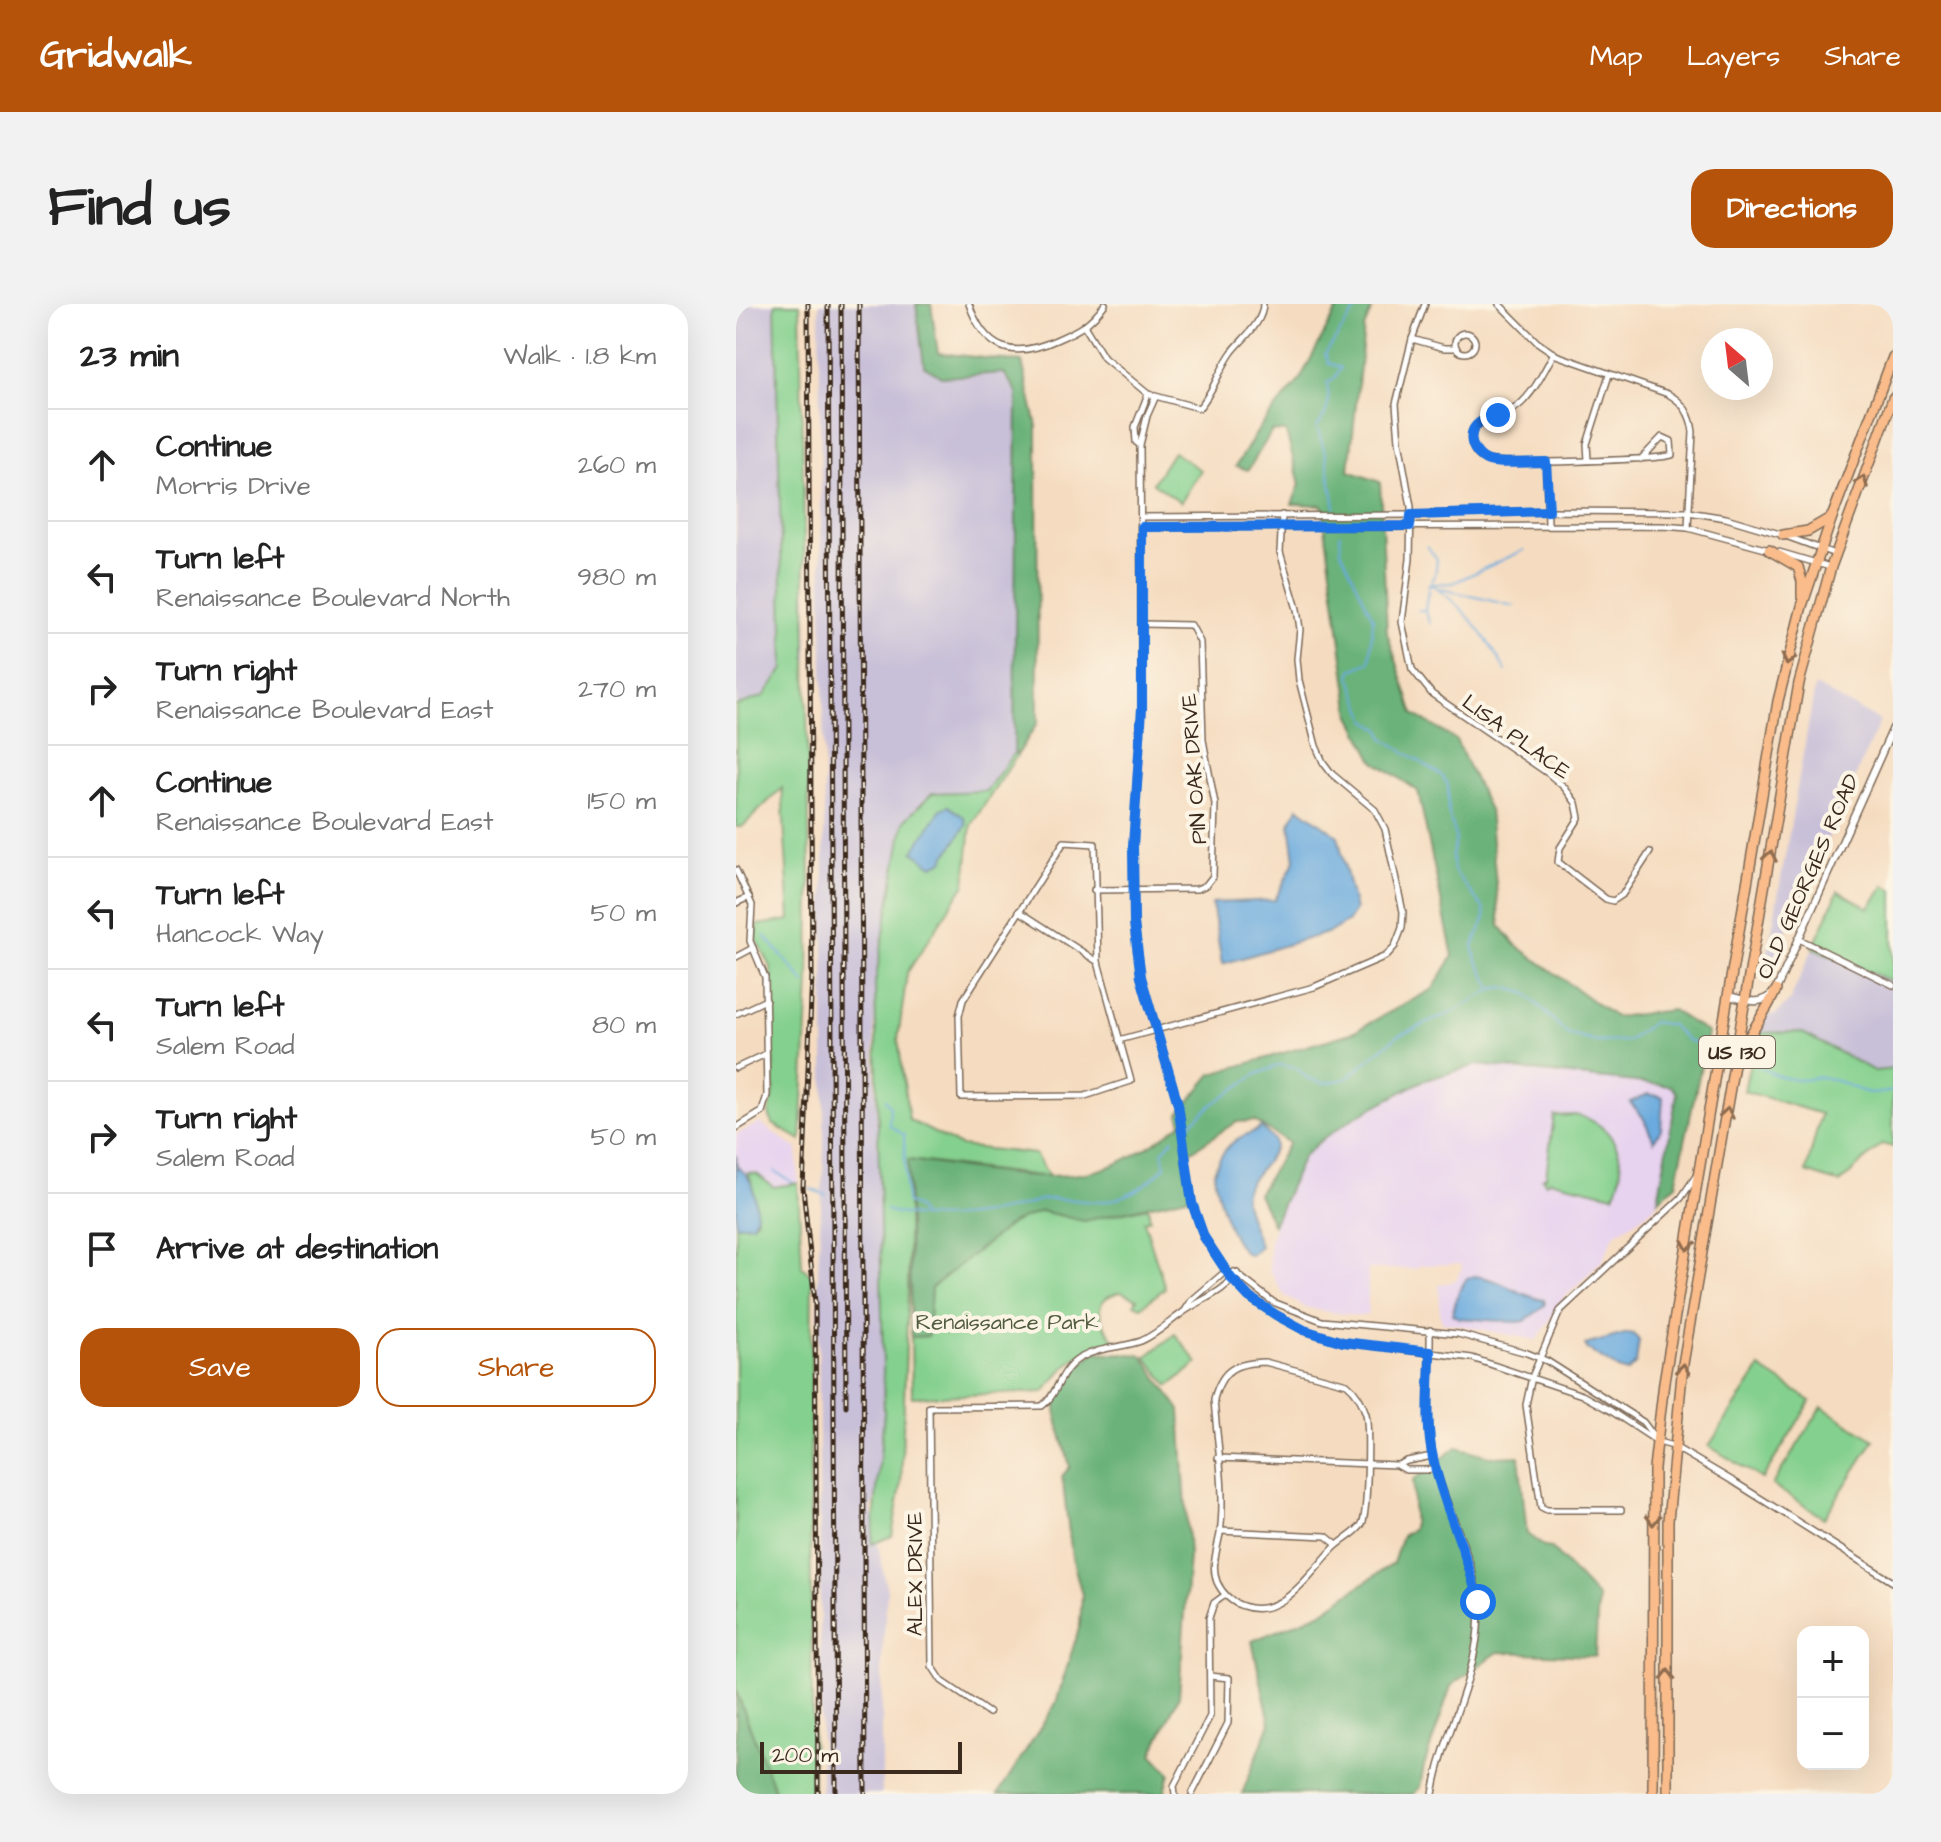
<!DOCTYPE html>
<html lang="en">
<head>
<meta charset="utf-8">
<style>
  :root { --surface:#fff; --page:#f2f2f2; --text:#222; --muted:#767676; --line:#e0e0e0; --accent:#b45309 }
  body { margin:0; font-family:"Architects Daughter",sans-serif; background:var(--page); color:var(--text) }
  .controls { position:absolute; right:24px; bottom:24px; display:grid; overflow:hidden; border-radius:16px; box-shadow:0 8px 32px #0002 }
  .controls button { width:72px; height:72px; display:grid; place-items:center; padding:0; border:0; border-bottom:2px solid var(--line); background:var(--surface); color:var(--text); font:40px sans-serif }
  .compass { position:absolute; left:965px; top:24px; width:72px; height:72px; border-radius:50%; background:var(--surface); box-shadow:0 8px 32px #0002; rotate:332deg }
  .scale { position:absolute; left:24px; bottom:20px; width:202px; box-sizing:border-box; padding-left:8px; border:4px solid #3b2a1e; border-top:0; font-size:22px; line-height:28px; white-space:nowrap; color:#3b2a1e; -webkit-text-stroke:6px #fcf5e5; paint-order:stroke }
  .stop { position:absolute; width:24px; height:24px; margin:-18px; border:6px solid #1a73e8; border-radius:50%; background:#fff }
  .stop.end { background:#1a73e8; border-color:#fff; box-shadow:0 2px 8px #0008 }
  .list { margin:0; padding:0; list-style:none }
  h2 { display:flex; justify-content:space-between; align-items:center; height:104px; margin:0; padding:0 32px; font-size:34px }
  h2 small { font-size:26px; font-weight:400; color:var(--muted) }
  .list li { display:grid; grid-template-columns:52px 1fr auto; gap:24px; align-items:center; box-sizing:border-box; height:112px; padding:0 32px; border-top:2px solid var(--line) }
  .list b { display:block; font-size:30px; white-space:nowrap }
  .list p { margin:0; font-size:26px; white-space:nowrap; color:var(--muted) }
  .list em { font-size:26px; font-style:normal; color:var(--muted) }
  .actions { display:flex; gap:16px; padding:24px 32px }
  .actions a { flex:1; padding:18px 0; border:2px solid var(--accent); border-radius:24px; text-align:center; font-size:28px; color:var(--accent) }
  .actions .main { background:var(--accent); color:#fff }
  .icon { flex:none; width:44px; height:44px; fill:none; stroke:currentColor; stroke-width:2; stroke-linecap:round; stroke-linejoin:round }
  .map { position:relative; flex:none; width:1157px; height:1490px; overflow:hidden; border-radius:24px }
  header { display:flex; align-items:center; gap:48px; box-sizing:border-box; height:112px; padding:0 40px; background:var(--accent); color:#fff }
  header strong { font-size:38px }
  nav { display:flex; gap:44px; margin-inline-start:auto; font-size:28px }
  .intro { display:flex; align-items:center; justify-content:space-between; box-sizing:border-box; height:192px; padding:0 48px }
  h1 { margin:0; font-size:56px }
  .button { padding:20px 36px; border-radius:24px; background:var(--accent); color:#fff; font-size:28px; font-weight:700 }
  main { display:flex; gap:48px; padding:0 48px }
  aside { flex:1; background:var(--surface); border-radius:24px; box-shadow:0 8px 32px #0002 }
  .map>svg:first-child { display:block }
</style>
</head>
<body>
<header>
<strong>Gridwalk</strong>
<nav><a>Map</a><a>Layers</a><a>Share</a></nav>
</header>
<div class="intro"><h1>Find us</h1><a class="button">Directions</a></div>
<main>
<aside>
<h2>23 min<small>Walk · 1.8 km</small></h2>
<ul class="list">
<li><svg class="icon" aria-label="ahead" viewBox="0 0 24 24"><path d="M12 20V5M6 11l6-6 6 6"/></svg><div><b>Continue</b><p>Morris Drive</p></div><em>260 m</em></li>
<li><svg class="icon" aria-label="left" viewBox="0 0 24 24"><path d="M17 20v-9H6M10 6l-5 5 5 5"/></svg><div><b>Turn left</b><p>Renaissance Boulevard North</p></div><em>980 m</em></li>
<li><svg class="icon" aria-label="right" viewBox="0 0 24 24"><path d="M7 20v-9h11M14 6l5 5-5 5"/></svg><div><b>Turn right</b><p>Renaissance Boulevard East</p></div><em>270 m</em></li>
<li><svg class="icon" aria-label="ahead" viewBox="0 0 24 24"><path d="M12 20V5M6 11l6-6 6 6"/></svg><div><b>Continue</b><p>Renaissance Boulevard East</p></div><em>150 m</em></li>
<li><svg class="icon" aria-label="left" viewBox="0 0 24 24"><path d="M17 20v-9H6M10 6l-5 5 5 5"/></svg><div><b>Turn left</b><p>Hancock Way</p></div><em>50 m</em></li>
<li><svg class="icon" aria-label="left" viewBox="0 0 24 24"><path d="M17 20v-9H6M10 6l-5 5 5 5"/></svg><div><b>Turn left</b><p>Salem Road</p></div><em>80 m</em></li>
<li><svg class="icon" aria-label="right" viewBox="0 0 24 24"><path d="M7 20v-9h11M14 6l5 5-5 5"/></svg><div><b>Turn right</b><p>Salem Road</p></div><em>50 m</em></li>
<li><svg class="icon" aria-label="arrive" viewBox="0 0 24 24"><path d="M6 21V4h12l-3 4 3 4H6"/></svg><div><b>Arrive at destination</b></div></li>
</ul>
<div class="actions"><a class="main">Save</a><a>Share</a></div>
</aside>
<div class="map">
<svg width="1157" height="1490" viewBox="0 0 1157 1490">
  <rect width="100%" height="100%" fill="#fcf5e5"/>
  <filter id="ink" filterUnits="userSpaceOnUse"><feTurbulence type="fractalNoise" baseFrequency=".0125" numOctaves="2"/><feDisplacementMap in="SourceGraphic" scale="16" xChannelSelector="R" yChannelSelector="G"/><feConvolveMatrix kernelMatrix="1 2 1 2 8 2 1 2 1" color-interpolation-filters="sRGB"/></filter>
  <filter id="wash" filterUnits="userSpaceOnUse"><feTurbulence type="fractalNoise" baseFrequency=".006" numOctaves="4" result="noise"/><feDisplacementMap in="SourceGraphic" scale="32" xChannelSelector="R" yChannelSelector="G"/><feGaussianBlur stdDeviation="1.8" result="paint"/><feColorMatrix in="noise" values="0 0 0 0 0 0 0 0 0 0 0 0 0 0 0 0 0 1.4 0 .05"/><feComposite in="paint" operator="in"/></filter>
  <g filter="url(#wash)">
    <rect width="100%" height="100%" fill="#f5dcc0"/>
    <!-- built -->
    <g fill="#e7d2ef">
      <path d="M741 761 935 782 941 789 922 896 917 905 878 931 867 956 826 996 801 1036 707 1018 704 1013 703 981 719 977 726 965 725 960 685 961 679 965H632V1011L622 1012 582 1006 568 1003 548 991 534 967 533 940 545 899 568 853 584 837 619 813 686 777Z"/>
      <path d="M24 819 61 845 66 964 0 954V830Z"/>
    </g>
    <!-- industrial -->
    <g fill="#c8bfd8">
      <path d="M0 0H45L64 11 72 357 0 489Z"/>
      <path d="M83 0H180L188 62 206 73 269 69 281 88 278 449 250 487 196 489 139 679 138 743 147 990 148 1166 135 1205 151 1287 146 1358V1490H85L82 968 88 845V479Z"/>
      <path d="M1079 382 1144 417 1026 682 1079 383Z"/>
      <path d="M1077 644 1157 678V765L1139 768 1065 728 1018 729 1021 713 1040 710 1054 696Z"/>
    </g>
    <!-- green -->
    <g fill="#84d08e" stroke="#607d56" stroke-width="2">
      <path d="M39 0H64L74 577 73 678 65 836 37 820 33 810 38 788 35 663 19 633 22 621 54 616 46 484 6 523H0V402L28 392 48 365Z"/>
      <path d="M437 148 465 166 445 198 417 179Z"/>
      <path d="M278 449 282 450 235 521 229 580 171 669 162 735 173 816 224 842 299 850 313 873 172 856V987L165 1182 156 1232 136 1240 148 1108 139 679 168 517 196 489 250 487Z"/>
      <path d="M1149 581 1157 586V678L1077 644 1102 587 1133 604Z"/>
      <path d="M1065 728 1138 767 1157 765V843L1146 840 1104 879 1070 868 1085 810 1008 787 1020 729Z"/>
      <path d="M839 811C877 818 896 856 878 891L813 876 810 879 806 874 810 872 818 812Z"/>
      <path d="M12 869 21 870 37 883 62 879 66 963 76 971 74 1184 77 1490H40L0 1387V921L16 920 21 915 15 876Z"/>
      <path d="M412 903 414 915 408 917 429 984 405 1003 398 1000 401 995 385 988C351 995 365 1020 380 1038 343 1046 330 1059 308 1088L176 1093 175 1033 192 1032 195 984 277 918 305 907 348 917Z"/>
      <path d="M439 1030 462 1059 433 1082 410 1053Z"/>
      <path d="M1024 1064 1075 1097 1026 1175 973 1142Z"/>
      <path d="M1086 1103 1138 1136 1088 1214 1036 1181Z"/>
    </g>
    <!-- forest -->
    <g fill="#6bb279" stroke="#536e4c" stroke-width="2">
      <path d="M180 0H195L202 49 286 58 301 122 302 418 282 450 278 449 281 88 268 69 206 73 188 62Z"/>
      <path d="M604 0H638L628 24 613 167 644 178 651 329 678 410 720 436 753 506 764 622 780 641 879 713 936 706 972 729 940 880 922 896 941 789 935 782 741 761 686 777 619 813 584 837 567 853 537 921 522 890 553 839 518 817 500 818 448 852 455 892 348 917 305 907 277 918 195 984 192 1032 175 1033 172 856C231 863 316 884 372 863 399 853 424 836 446 819L443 809 476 770 615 729 697 685 717 652 682 487 638 457 615 412 586 201 556 200 564 180 550 128 536 127 512 166 500 162 524 123 563 77Z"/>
      <path d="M359 1048 406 1051 444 1106 453 1252 443 1392 416 1450 434 1469 428 1490H262L320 1399 344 1321 346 1291 336 1253 326 1172 334 1163C318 1101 305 1093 359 1048Z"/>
      <path d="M721 1143 757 1153 783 1152 791 1230 809 1243 815 1244 862 1294 859 1352 762 1348 715 1382 688 1462 684 1483 678 1490H506L534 1419 516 1337 584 1309 657 1259 666 1232 677 1225V1176Z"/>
      <path d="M0 1387 40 1490H0Z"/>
    </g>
    <!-- water -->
    <g fill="#6baade" stroke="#536a7e" stroke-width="2">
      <path d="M212 502 228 513 230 521 206 558 197 562 177 548 205 505Z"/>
      <path d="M562 503 602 532 619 606 612 617 594 628 486 660 476 599 539 596 559 556 554 520Z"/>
      <path d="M912 790 927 793 925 825 918 837 907 813 894 798Z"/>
      <path d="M525 823 538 836 539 842C534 861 504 878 509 898 512 912 519 928 524 942L515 951 510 950C494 935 480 891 478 868 483 853 492 839 507 832 515 828 519 829 525 823Z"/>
      <path d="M0 851 1 863C19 873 18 892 21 911L16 920 0 921Z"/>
      <path d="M739 972C764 974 784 993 808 996L809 1001 789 1017 781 1018 723 1014 716 1010 723 987 731 974Z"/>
      <path d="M892 1029 897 1030 903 1036 900 1059 891 1068 882 1065 851 1045 849 1041Z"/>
    </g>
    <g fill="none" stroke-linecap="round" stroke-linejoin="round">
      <!-- stream -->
      <g stroke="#6baade" stroke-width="2">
        <path d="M599 203 590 151 581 123C593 107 594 98 591 79L597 76 605 64 593 59 589 50 624 0"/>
        <path d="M604 230 605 247 637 314 634 358 616 366 614 372 631 416 644 425 648 434 661 443 705 471 712 481V507L720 534 716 552 718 567 747 604 749 613 737 643 740 655 756 684"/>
        <path d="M691 242 701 255 699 272 694 280"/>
        <path d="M697 280 717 279 788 246"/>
        <path d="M701 284 778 302"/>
        <path d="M682 306H689L693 280 698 282C732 307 749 331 770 367"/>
        <path d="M689 307 694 319"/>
        <path d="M29 632 69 679"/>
        <path d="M1013 757C1031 767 1045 776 1066 776 1072 776 1078 773 1085 773 1115 776 1121 796 1157 787"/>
        <path d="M149 795 154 802 153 821 168 831 170 898 181 904 185 911"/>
        <path d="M454 820 478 799 521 770 544 761 560 764 571 774 588 779 610 775 661 732 715 709 757 685 768 683 790 689 831 730 861 738 892 737 917 718 935 721 951 736 971 742"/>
        <path d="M38 867 56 878"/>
        <path d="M74 885 90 891"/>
        <path d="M150 906C192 919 242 914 285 902 291 901 297 898 303 896 321 893 341 897 359 898 386 898 413 881 429 862L426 848 437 835"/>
      </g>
    </g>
  </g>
  <g filter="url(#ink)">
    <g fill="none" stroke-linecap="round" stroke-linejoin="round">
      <!-- minor casing -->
      <g stroke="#7c6857" stroke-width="8">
        <g id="minor">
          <path d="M233 0C249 46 276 56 320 36 343 26 353 21 369 0"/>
          <path d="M689 0 676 35 660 100 663 137 675 203 674 255 666 318 676 365 696 390 813 470 828 483 840 499 843 514 824 544 822 558 870 595 877 597 886 591 914 548"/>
          <path d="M763 0 801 38 820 51 932 90C947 98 955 110 957 128L952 224"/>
          <path d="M349 23 368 54 412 90 463 104C478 87 483 66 496 48 507 34 527 19 527 0"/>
          <circle cx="729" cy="39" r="10"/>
          <path d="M676 35 708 44H720"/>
          <path d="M818 49C808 67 798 89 782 102 768 113 750 112 737 125 733 137 737 151 750 156 762 161 921 156 936 151L935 137 926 133 905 155"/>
          <path d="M419 94 411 112 404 141 406 404 397 542 398 619 405 673 442 800 456 899 468 933 495 974 513 993 540 1011 568 1026 607 1038 736 1054 846 1091 875 1107 922 1138 937 1142 1000 1179 1157 1278"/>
          <path d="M404 141 400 138 399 123 412 90"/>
          <path d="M852 156 851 140 873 71"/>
          <path d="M810 158 812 220"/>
          <path d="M405 213 675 211 813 207 952 208 990 214 1047 231 1099 250"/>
          <path d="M406 223 926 222 952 224 1033 246"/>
          <path d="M1043 248 1094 263"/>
          <path d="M328 538 359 540 362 658 395 777 349 792 225 793 223 712 227 696Z"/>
          <path d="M0 566 16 601 14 637 29 673 31 791 26 808 0 824"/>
          <path d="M358 586 461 585 470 581 477 572 479 500 467 436 464 338 455 321 407 320"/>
          <path d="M0 599 13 593"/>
          <path d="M283 607 362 658"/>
          <path d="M1063 635 1157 681"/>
          <path d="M0 653 17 644"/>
          <path d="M0 710 30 696"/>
          <path d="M383 736 578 683 650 652 659 642 666 624 667 608 649 525 639 506 596 470 587 458 580 442 563 376 561 355 564 325 561 305 544 248 546 211"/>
          <path d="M0 764 30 750"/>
          <path d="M498 968 537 998 586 1017 722 1030 791 1049 811 1057 907 1118 919 1134"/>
          <path d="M450 1005 455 997 490 967"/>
          <path d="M694 1026C695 1068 688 1114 697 1155 710 1211 748 1265 742 1325 737 1382 706 1434 697 1490"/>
          <path d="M529 1058 611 1080C621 1088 626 1097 630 1110 633 1123 632 1209 626 1220 621 1229 606 1236 598 1244 575 1268 546 1316 507 1302 496 1299 486 1289 481 1278 475 1263 481 1245 484 1230 490 1186 481 1139 478 1095 486 1065 499 1059 529 1058Z"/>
          <path d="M482 1154 661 1161 670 1166H700"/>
          <path d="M662 1161 671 1157 696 1152"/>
          <path d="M885 1206H811L805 1203 790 1101 796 1073 824 1007 945 894 960 872"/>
          <path d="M484 1227 590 1232 601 1241"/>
          <path d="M253 1409 206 1377 196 1362 193 1103 306 1102C323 1090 323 1066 344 1054 363 1043 385 1044 405 1037 421 1030 432 1019 446 1009 465 995 488 989 501 969"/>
          <path d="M439 1490 438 1482 474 1412 473 1314 478 1299 489 1291"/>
          <path d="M456 1490 492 1419 493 1374 474 1372"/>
        </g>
      </g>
      <!-- tertiary casing -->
      <g stroke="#7c6857" stroke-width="9">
        <path id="tertiary" d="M992 692C1013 696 1024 704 1040 686L1157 424"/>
      </g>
      <!-- trunk casing -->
      <g stroke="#7c6857" stroke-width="12">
        <g id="trunk">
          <path d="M1047 231 1072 227 1096 213"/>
          <path d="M1033 246 1062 263 1066 277V293"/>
          <path d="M1005 747C1016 726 1030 708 1040 686"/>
          <path d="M917 1490 918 1164 928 1078 992 692 1042 397 1066 302 1096 213 1157 53"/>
          <path d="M932 1490V1217L947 1060 1063 379 1095 263 1157 94"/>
        </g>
      </g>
      <!-- minor -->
      <use href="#minor" stroke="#fff" stroke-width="5"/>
      <!-- tertiary -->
      <use href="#tertiary" stroke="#fff" stroke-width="6"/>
      <!-- trunk -->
      <use href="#trunk" stroke="#f9bc8a" stroke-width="9"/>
      <!-- rail casing -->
      <g stroke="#3b2a1e" stroke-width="5">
        <g id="rail">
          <path d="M72 0 76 671 67 884 79 998 82 1490"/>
          <path d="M92 0 100 1490"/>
          <path d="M105 0 110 1102"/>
          <path d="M123 0 129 1490"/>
        </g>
      </g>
      <!-- rail -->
      <use href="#rail" stroke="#fcf5e5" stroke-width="2" stroke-dasharray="6" stroke-linecap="butt"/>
    </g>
    <!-- one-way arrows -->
    <defs><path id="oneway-chevron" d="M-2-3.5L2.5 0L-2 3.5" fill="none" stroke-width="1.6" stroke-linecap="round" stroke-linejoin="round" transform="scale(2)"/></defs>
    <g stroke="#906c4f">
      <use href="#oneway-chevron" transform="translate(1126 177) rotate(-70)"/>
      <use href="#oneway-chevron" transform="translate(1052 356) rotate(104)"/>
      <use href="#oneway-chevron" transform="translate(1034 552) rotate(-80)"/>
      <use href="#oneway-chevron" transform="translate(991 809) rotate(-80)"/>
      <use href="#oneway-chevron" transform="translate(952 941) rotate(100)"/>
      <use href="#oneway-chevron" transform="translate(947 1065) rotate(-82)"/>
      <use href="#oneway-chevron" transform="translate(917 1216) rotate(91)"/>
      <use href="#oneway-chevron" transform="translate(932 1371) rotate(-90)"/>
    </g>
  </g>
  <g fill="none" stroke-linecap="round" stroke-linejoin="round" filter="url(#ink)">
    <!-- route -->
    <path stroke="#1a73e8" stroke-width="10" d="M742 1298C732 1248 707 1203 697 1154 689 1120 694 1083 694 1048L607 1038 568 1026 540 1011 513 993 495 974 468 933 456 899 442 800 405 673 398 619 397 542 406 404V223L674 222 675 211 813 207 810 158C793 158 773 160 757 158 742 156 729 137 739 123 744 116 753 114 762 111"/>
  </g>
  <g text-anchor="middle" stroke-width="8" stroke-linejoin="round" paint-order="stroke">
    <!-- shield labels -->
    <rect fill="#fcf5e5" stroke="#75675a" stroke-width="2" x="963" y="732" width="76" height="32" rx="6"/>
    <g font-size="20" font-weight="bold" fill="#3b2a1e">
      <text x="1001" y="755">US 130</text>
    </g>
    <!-- street labels -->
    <g font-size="22" fill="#3b2a1e" stroke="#fcf5e5">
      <text transform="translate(781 432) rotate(36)" y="8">LISA PLACE</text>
      <text transform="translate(457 465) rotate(-94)" y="8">PIN OAK DRIVE</text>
      <text transform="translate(1071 572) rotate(-66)" y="8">OLD GEORGES ROAD</text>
      <text transform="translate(178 1270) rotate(-90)" y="8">ALEX DRIVE</text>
    </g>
    <!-- park labels -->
    <g font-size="22" fill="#515c40" stroke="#fcf5e5">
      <text x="271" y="1025">Renaissance Park</text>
    </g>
  </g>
</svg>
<div class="controls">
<button>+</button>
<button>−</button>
</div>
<svg class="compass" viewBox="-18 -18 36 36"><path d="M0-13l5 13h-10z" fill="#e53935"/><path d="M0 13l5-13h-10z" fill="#767676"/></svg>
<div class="scale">200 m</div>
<div class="stop" style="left:742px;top:1298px"></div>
<div class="stop end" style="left:762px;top:111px"></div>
</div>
</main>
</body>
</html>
